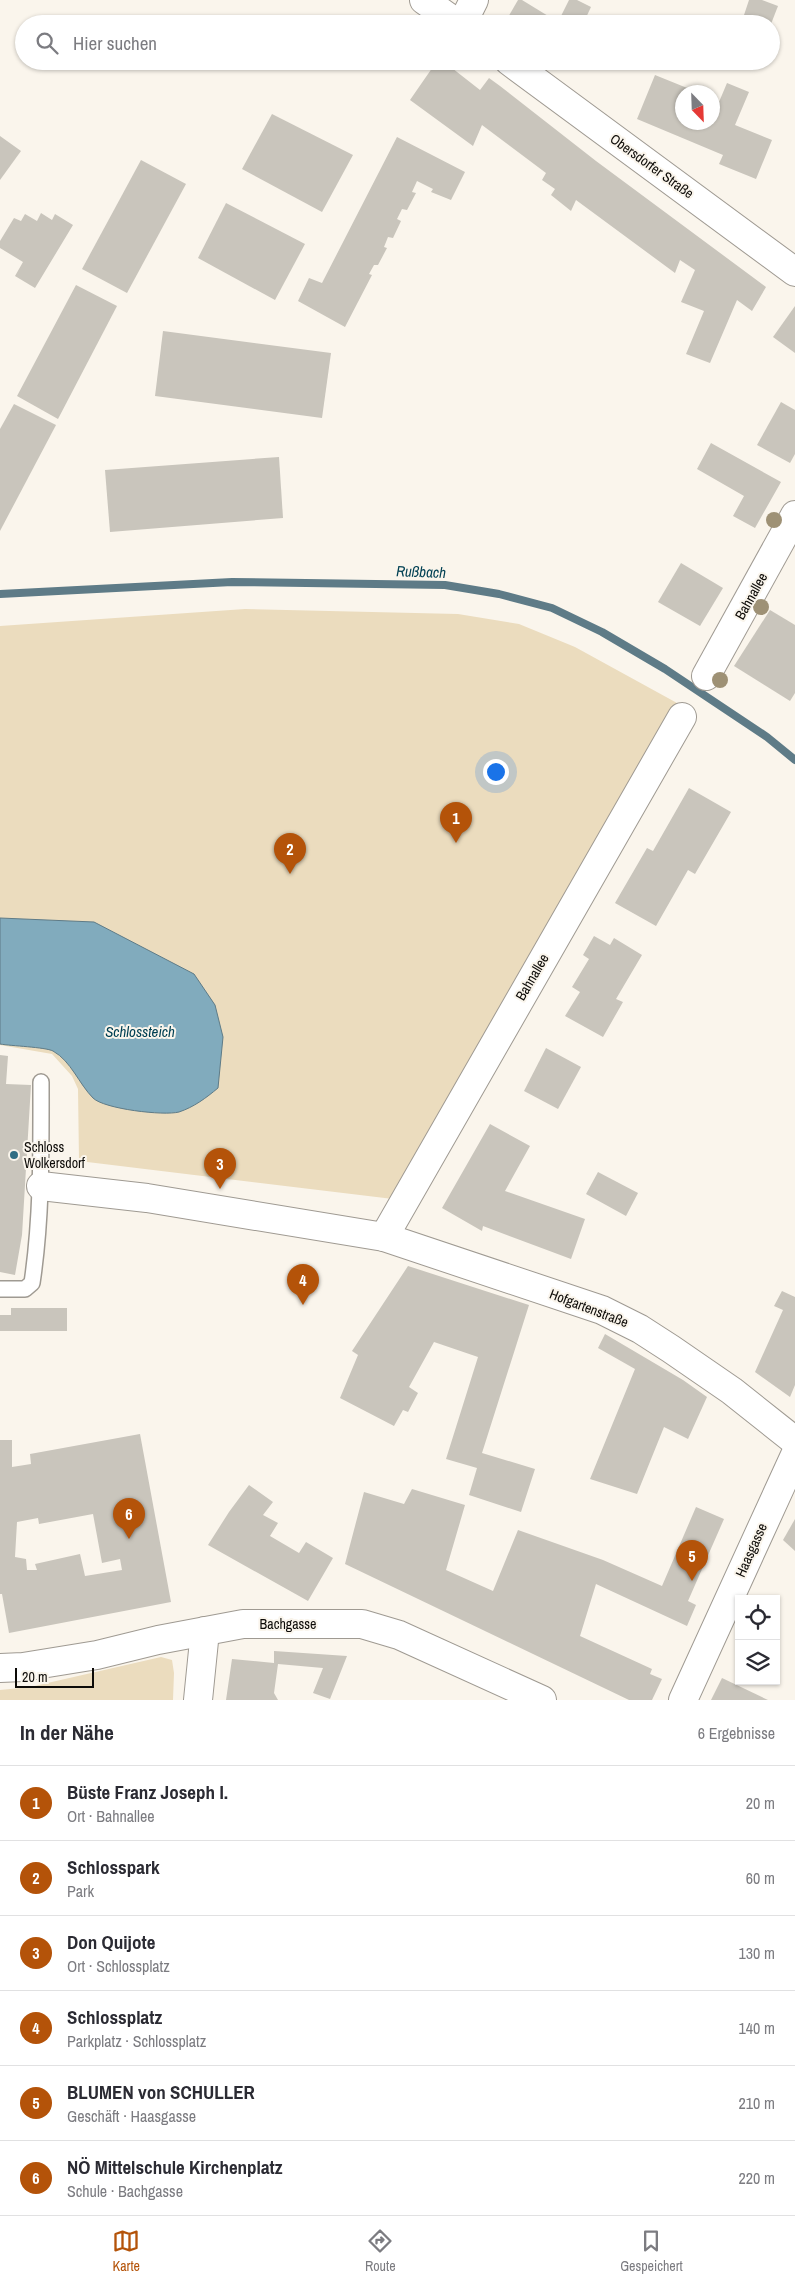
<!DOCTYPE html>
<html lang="de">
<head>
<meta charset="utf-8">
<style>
  :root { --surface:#fff; --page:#f2f2f3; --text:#2b2b33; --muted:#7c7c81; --line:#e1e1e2; --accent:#b45309 }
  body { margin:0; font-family:"Archivo Narrow",sans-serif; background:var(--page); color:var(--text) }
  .controls { position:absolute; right:15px; bottom:15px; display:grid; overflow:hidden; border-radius:0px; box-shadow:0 1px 4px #0004 }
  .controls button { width:45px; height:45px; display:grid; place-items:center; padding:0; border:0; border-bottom:1px solid var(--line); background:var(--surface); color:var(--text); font:25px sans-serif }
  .compass { position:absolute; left:675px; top:85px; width:45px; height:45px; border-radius:50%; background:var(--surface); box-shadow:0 1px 4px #0004; rotate:157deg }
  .scale { position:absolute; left:15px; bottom:12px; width:79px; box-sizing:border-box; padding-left:5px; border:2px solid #0d0b08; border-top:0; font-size:14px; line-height:18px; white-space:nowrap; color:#0d0b08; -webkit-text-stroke:4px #faf5ec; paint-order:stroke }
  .you { position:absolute; left:495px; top:771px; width:18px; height:18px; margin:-12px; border:4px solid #fff; border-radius:50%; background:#1a73e8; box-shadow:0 0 0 8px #1a73e833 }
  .badge { display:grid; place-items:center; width:32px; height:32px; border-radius:50%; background:var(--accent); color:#fff; font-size:16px; font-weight:700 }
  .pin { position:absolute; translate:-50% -41px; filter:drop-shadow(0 1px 2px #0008) }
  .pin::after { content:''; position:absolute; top:26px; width:18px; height:15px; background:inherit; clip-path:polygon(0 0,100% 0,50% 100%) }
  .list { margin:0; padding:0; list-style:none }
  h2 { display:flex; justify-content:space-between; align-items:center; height:65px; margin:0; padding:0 20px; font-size:21px }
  h2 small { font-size:16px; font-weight:400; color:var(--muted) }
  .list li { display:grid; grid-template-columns:32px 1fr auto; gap:15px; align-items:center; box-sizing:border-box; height:75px; padding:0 20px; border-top:1px solid var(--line) }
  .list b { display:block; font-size:19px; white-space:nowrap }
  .list p { margin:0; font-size:16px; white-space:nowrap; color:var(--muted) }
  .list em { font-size:16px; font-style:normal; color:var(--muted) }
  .icon { flex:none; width:28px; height:28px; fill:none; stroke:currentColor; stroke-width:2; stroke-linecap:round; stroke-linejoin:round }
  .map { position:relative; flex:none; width:795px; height:1700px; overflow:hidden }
  .search { position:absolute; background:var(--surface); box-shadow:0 1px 4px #0004; left:15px; right:15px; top:15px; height:55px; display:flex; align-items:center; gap:12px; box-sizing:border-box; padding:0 18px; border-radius:28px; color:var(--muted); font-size:19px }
  .sheet { height:515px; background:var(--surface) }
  nav { display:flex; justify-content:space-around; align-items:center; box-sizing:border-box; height:70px; border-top:1px solid var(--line); background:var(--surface); font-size:14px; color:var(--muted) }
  nav a { display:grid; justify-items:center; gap:2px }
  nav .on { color:var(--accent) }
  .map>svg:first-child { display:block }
</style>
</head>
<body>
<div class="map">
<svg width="795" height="1700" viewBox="0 0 795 1700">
  <rect width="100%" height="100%" fill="#faf5ec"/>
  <!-- green -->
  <g fill="#ebdcbe">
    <path d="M245 609 458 614 519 624 575 647 677 703 393 1199 79 1161 78 1089 72 1076 52 1054 0 1045V626Z"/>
    <path d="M161 1657 172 1660 174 1673 173 1700H0V1690L30 1687Z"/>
  </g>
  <!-- water -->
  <path fill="#81abbd" stroke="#5e7b87" d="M0 918 94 922 194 974 215 1005 223 1037 218 1088C206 1098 194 1107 179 1112 164 1116 104 1109 93 1098 79 1084 71 1061 53 1051 45 1047 11 1046 0 1044Z"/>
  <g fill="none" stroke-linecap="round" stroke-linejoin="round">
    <!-- stream -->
    <path stroke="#5e7b87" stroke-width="8" d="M0 594 232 582 445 585 499 594 552 608 602 632 665 669 767 737 795 760"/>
  </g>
  <!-- building -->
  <g fill="#c9c5bc" fill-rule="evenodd">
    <path d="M518 0H522L558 22 557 24H504Z"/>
    <path d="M569 0H577L591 7 583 24 558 22Z"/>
    <path d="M749 0H762L778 6 771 24H741Z"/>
    <path d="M437 61H443L480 90 489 78 500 86 596 161 766 287 752 311 737 300 710 363 686 354 704 311 681 302 695 270 680 260 675 273 576 200 571 211 551 195 555 189 542 180 546 173 482 125 473 146 410 100Z"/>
    <path d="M732 61H757L754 70Z"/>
    <path d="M655 75 697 92H682V122H712V99L719 102 727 83 749 92 735 125 772 140 756 179 719 164 723 155 637 119Z"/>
    <path d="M272 114 353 155 322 212 242 169Z"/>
    <path d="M0 136 21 151 0 180Z"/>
    <path d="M397 137 465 172 451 200 431 192 433 189 417 181 412 192 416 193 407 210 402 209 397 219 401 221 393 238 388 237 384 247 387 248 378 265H374L369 274 372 275 345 327 298 301 309 278 322 283Z"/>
    <path d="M141 160 186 184 127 293 82 269Z"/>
    <path d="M226 203 305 244 275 300 198 258Z"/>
    <path d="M41 213 52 220 55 214 73 225 35 288 15 276 23 262 0 248V241L14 218 21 221 25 214 37 221Z"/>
    <path d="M76 285 117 306 58 419 17 396Z"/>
    <path d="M795 306V353L773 337Z"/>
    <path d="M163 331 331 353 322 418 155 396Z"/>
    <path d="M781 402 795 410V454L790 463 757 445Z"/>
    <path d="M14 404 56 425 0 531V429Z"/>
    <path d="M711 443 781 482 755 528 733 516 744 496 697 469Z"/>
    <path d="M279 457 283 518 110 532 105 470Z"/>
    <path d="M681 563 723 588 700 626 658 602Z"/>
    <path d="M770 610 795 625V693L790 701 734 666Z"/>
    <path d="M689 788 731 812 695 874 688 870 656 926 615 903 647 848 653 851Z"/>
    <path d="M594 936 610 945 614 938 642 955 616 999 623 1002 603 1037 565 1016 580 992 572 987 589 959 583 955Z"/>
    <path d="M546 1048 581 1067 558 1109 524 1091Z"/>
    <path d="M0 1055 8 1056 6 1084 31 1085 22 1235 15 1275 0 1272Z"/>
    <path d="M490 1124 530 1146 505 1191 585 1219 571 1259 483 1226 482 1231 442 1208Z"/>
    <path d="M598 1172 638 1193 626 1216 586 1194Z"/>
    <path d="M408 1266 529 1305 482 1453 535 1469 521 1512 469 1495 477 1468 446 1459 478 1357 434 1342 409 1387 418 1393 408 1412 403 1410 394 1426 340 1398 358 1355 352 1351Z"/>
    <path d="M782 1291 795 1297V1385L790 1397 755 1372 783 1310 774 1306Z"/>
    <path d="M11 1308H67V1331H0V1315H11Z"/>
    <path d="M605 1334 683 1380 707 1397 688 1439 664 1427 637 1494 590 1479 635 1369 598 1348Z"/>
    <path d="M140 1434 171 1602 9 1633 2 1594H0V1440H12V1467L31 1464 30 1454ZM93 1514 102 1563 120 1559 122 1570 85 1576 80 1554 35 1564 37 1570H27L26 1559 15 1557 17 1522 38 1518 39 1524Z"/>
    <path d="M249 1485 273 1502 263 1515 278 1523 270 1536 299 1553 306 1542 333 1558 308 1601 208 1545 229 1512Z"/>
    <path d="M412 1489 465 1505 446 1570 493 1591 518 1530 603 1560 662 1586 696 1507 724 1519 688 1601 696 1605 687 1626 596 1584 580 1636 652 1669 650 1674 662 1679 652 1700H629L345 1564 364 1492 404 1504Z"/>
    <path d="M795 1519V1551L783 1540Z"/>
    <path d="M274 1651 347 1656 330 1699 313 1693 323 1668 278 1664 274 1693 278 1700H226L232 1659 274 1663Z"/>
    <path d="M722 1678 768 1700H711Z"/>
  </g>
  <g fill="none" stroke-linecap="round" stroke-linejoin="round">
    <!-- service casing -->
    <g stroke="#9f9a92" stroke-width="18">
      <path id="service" d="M0 1289H25L32 1283C42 1216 41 1149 41 1082"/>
    </g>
    <!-- minor casing -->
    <g stroke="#9f9a92" stroke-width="30">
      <g id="minor">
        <path d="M462 24 474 0"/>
        <path d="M706 676 795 515"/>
        <path d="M41 1186 147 1198 384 1237 602 1310 640 1329 671 1349 732 1391 795 1441"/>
        <path d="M384 1237 682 717"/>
        <path d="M0 1668 23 1667 97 1655 158 1640 243 1624H362L399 1635 542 1700"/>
        <path d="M198 1700 205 1631"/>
        <path d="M683 1700 795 1455"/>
      </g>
    </g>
    <!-- secondary casing -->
    <g stroke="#9f9a92" stroke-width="30">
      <g id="secondary">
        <path d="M424 0 458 24"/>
        <path d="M509 61 795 272"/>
      </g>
    </g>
    <!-- service -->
    <use href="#service" stroke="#fff" stroke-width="15"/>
    <!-- minor -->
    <use href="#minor" stroke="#fff" stroke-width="28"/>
    <!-- secondary -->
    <use href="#secondary" stroke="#fff" stroke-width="28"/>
  </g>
  <!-- trees -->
  <g fill="#9e9175">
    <circle cx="774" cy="520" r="8"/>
    <circle cx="761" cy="607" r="8"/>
    <circle cx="720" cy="680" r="8"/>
  </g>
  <!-- markers -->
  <circle fill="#316e84" stroke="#faf5ec" stroke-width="2" cx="14" cy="1155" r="5"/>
  <g text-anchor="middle" stroke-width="4" stroke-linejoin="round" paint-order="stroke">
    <!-- street labels -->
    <g font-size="14" fill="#0d0b08" stroke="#faf5ec">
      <text transform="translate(652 166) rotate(36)" y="5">Obersdorfer Straße</text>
      <text transform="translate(751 596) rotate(-61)" y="5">Bahnallee</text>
      <text transform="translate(532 977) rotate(-60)" y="5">Bahnallee</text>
      <text transform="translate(589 1308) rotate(21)" y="5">Hofgartenstraße</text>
      <text transform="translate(751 1550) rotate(-66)" y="5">Haasgasse</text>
      <text x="288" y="1629">Bachgasse</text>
    </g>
    <!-- poi labels -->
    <g font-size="14" fill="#0d0b08" stroke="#faf5ec" text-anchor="start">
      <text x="24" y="1152">Schloss<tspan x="24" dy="16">Wolkersdorf</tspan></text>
    </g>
    <!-- water labels -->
    <g font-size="15" font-style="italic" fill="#004053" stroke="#faf5ec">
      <text transform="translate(421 572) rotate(2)" y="5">Rußbach</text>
      <text x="140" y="1037">Schlossteich</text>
    </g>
  </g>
</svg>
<div class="controls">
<button><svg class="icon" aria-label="locate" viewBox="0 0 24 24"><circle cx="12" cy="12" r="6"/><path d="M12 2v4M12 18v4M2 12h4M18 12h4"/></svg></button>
<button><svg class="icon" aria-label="layers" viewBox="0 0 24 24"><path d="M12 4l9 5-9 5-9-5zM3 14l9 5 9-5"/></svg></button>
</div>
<svg class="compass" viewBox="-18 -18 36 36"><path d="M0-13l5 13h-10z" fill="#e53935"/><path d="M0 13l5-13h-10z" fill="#7c7c81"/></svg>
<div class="scale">20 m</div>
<div class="you"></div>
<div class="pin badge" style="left:456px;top:843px">1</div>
<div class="pin badge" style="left:290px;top:874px">2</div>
<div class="pin badge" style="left:220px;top:1189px">3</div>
<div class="pin badge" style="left:303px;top:1305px">4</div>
<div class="pin badge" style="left:692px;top:1581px">5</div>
<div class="pin badge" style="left:129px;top:1539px">6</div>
<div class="search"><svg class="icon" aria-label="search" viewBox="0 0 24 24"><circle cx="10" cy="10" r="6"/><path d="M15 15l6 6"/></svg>Hier suchen</div>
</div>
<section class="sheet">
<h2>In der Nähe<small>6 Ergebnisse</small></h2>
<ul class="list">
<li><span class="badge">1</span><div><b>Büste Franz Joseph I.</b><p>Ort · Bahnallee</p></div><em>20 m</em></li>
<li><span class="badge">2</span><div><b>Schlosspark</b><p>Park</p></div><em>60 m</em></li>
<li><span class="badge">3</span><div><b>Don Quijote</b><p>Ort · Schlossplatz</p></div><em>130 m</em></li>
<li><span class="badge">4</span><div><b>Schlossplatz</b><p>Parkplatz · Schlossplatz</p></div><em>140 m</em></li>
<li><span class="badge">5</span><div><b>BLUMEN von SCHULLER</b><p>Geschäft · Haasgasse</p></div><em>210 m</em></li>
<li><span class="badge">6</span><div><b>NÖ Mittelschule Kirchenplatz</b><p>Schule · Bachgasse</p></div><em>220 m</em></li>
</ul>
</section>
<nav>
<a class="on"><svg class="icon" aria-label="map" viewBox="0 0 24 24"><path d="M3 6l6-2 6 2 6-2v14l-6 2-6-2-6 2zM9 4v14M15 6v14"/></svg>Karte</a>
<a><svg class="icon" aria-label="directions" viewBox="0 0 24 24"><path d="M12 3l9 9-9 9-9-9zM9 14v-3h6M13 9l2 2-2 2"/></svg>Route</a>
<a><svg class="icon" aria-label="saved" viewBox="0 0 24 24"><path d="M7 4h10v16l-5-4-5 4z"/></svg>Gespeichert</a>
</nav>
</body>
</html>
